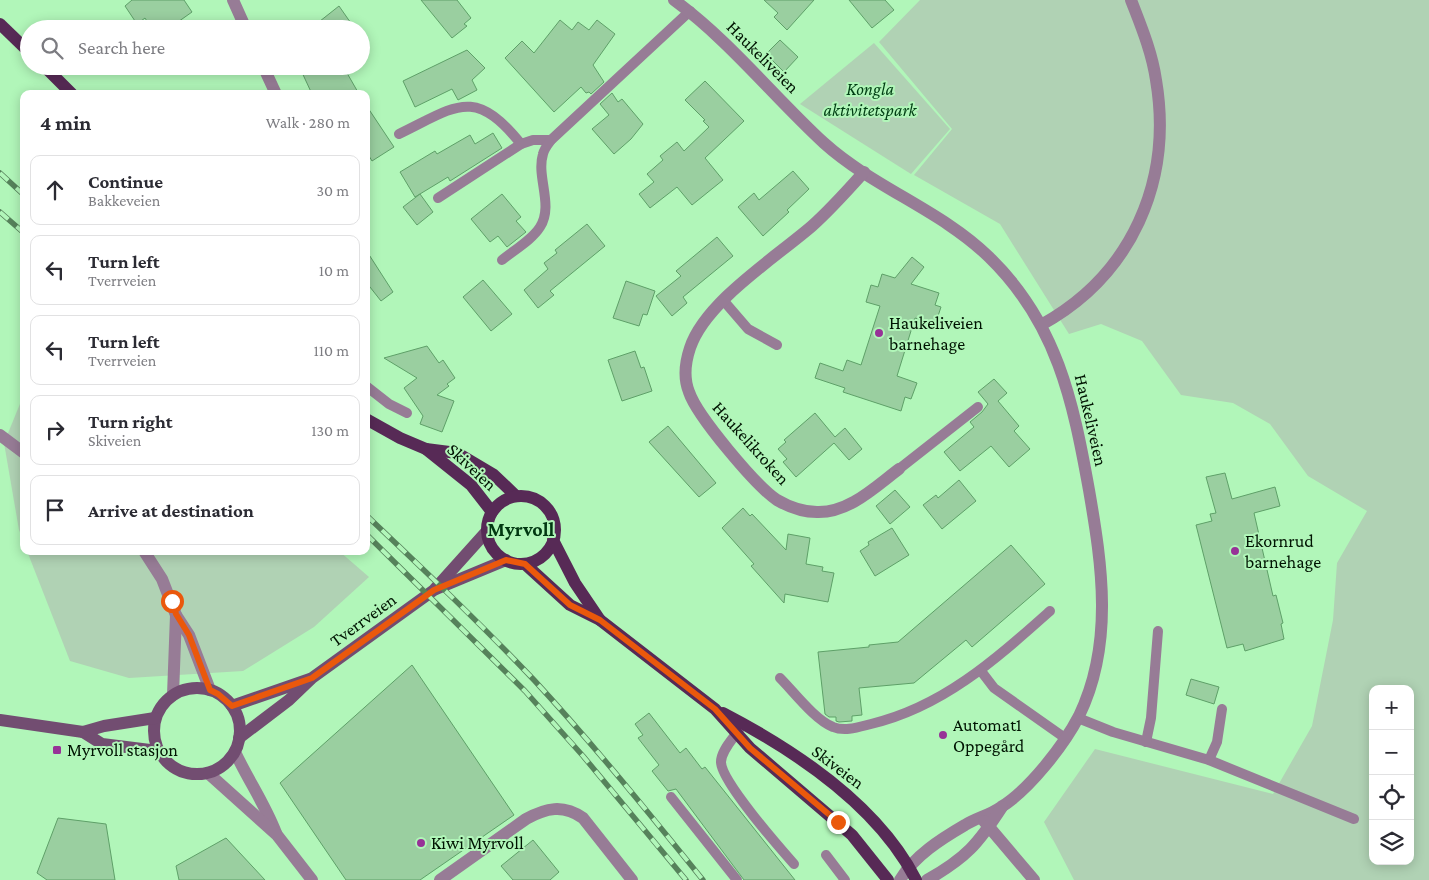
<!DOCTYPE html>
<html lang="en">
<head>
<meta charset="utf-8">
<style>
  :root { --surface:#fff; --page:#f2f2f3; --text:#2b2b33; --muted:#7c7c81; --line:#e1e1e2 }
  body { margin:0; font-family:"Crimson Pro",serif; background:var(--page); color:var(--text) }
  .controls { position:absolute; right:15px; bottom:15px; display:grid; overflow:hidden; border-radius:10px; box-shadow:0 2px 12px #0003 }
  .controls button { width:45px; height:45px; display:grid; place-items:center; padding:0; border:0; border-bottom:1px solid var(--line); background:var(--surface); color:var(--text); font:25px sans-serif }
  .stop { position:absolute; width:15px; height:15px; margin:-11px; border:4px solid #ea580c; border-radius:50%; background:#fff }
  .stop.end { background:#ea580c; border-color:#fff; box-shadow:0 1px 5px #0008 }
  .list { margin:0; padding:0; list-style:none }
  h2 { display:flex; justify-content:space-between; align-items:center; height:65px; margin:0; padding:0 20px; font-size:21px }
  h2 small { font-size:16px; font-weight:400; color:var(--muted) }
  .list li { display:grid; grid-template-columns:32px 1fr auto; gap:15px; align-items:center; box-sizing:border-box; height:70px; margin:0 10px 10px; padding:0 10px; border:1px solid var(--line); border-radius:10px }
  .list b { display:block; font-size:19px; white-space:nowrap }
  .list p { margin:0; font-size:16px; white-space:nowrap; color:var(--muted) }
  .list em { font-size:16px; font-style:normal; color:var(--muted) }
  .icon { flex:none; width:28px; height:28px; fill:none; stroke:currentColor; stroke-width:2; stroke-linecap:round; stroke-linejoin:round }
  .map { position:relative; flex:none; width:1429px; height:880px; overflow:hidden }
  .search { position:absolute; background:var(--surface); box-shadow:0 2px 12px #0003; left:20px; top:20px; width:350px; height:55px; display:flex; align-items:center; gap:12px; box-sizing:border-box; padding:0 18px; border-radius:28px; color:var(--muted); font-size:19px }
  .panel { position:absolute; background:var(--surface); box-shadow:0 2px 12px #0003; left:20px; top:90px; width:350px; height:465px; border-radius:10px }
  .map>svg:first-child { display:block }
</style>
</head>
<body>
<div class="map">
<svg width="1429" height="880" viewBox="0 0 1429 880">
  <rect width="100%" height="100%" fill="#b1f6b9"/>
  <!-- green -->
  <g fill="#b0d2b4" fill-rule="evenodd">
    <path d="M920 0H1429V880H1074L1044 822 1095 749 1273 794 1312 726 1333 620 1337 563 1367 511 1308 476 1270 424 1233 403 1181 395 1142 341 1101 324 1069 334 1000 224 914 175 952 129 879 42ZM1373 689H1410V861H1373Z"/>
    <path d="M874 43 950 129 911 174 800 104Z"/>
    <path d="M24 394V542L19 530 4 443Z"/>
    <path d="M27 551H339L369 577 314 627 243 671 129 678 70 661Z"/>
  </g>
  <!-- building -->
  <g fill="#9acfa0" stroke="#5ea068">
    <path d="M132 0H184L192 12 168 29H152L145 18 137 24 125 6Z"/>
    <path d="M421 0H457L471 18 464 24 467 26 452 38Z"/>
    <path d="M764 0H814L787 30 774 17 778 13Z"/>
    <path d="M849 0H885L894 10 872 28Z"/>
    <path d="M339 6 355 29H310Z"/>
    <path d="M560 20 572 30 578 22 589 30 597 20 615 34 593 65 604 82 591 94 589 92 586 93 581 87 554 112 505 58 522 41 534 53Z"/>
    <path d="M780 40 798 57 784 72 766 54Z"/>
    <path d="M467 50 485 68 472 80 477 90 458 100 452 89 415 107 403 81Z"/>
    <path d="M299 66H343L359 94H312Z"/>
    <path d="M705 81 744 121 705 158 723 180 692 205 677 187 650 208 639 194 654 182 647 174 663 160 660 156 677 142 684 151 709 127 703 121 705 120 685 100Z"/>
    <path d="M612 93 618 102 622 99 643 124 631 139 614 154 592 129 609 115 600 104Z"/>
    <path d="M366 105 394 147 372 161 366 151Z"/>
    <path d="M493 133 502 148 450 181 448 177 415 197 400 172 435 151 437 154 470 135 475 144Z"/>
    <path d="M793 171 809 189 787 210 789 212 763 236 738 207 754 193 759 200Z"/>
    <path d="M420 194 433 212 417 225 403 207Z"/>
    <path d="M502 194 521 217 516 221 526 232 507 247 498 236 490 242 471 219Z"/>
    <path d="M587 224 605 246 550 291 554 295 538 308 524 290 548 269 544 263 557 253 555 250Z"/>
    <path d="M717 237 733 256 683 297 687 303 672 316 656 296 681 276 676 271Z"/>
    <path d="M366 250 393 292 381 301 366 282Z"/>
    <path d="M912 257 924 267 911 284 939 293 935 305 941 307 935 325 915 318 897 376 917 383 911 399 905 397 901 411 843 392 845 388 815 378 820 363 843 371 847 360 861 365 880 306 866 302 871 285 878 287 882 274 895 278Z"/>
    <path d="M483 280 512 314 491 331 463 297Z"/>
    <path d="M626 281 655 291 647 315 643 314 639 326 613 318Z"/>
    <path d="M427 346 439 363 443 360 455 378 447 384 449 386 437 395 454 401 442 432 420 424 423 416 404 388 417 378 384 358Z"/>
    <path d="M635 351 641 368 644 367 652 391 622 401 608 360Z"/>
    <path d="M994 379 1007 393 998 401 1019 426 1014 431 1030 449 1009 467 991 446 960 471 944 452 974 427 970 422 982 412 988 404 978 392Z"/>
    <path d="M815 413 835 437 845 428 862 449 849 460 834 443 796 477 783 462 787 459 778 449 786 442 784 440Z"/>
    <path d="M668 426 716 483 699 497 649 442Z"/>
    <path d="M1225 473 1232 499 1275 487 1280 506 1254 513 1273 596 1276 595 1283 623 1281 624 1284 639 1245 651 1243 644 1227 648 1196 525 1212 521 1210 514 1216 513 1206 477Z"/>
    <path d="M959 480 976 501 942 529 923 505 936 495 938 498Z"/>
    <path d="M895 490 910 507 890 524 876 506Z"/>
    <path d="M743 508 750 516 752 514 786 550 788 534 810 538 806 564 823 567 822 571 834 573 828 602 785 594 784 603 751 566 754 564 722 528Z"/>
    <path d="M892 528 909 555 875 576 860 551 869 545 868 542Z"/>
    <path d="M1011 545 1045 584 972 647 966 640 914 683 859 688 862 715 852 716V721L839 722 836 721V717H829L825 714 818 652 869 647V645L898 642Z"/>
    <path d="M412 665 514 815 420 880H346L280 783Z"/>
    <path d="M1191 679 1219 687 1214 704 1186 695Z"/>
    <path d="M649 713 680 753 686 748 702 769 705 767 795 880H744L676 789 668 791 652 771 659 765 638 738 643 735 635 724Z"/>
    <path d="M58 818 106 824 115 880H47L37 873Z"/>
    <path d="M226 838 265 880H179L176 866Z"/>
    <path d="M533 840 559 872 550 880H513L501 866Z"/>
  </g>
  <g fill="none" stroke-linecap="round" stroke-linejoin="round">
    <!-- service -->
    <g stroke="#977c96" stroke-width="10">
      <path d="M399 134C457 106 474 86 521 144"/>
      <path d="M438 198 521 144 533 140H551"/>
      <path d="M502 260C514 250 532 240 540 227 554 205 536 177 543 154 544 149 548 144 551 140L690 11"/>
      <path d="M723 300 748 329 777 345"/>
      <path d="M366 386 389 404 407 413"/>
      <path d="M899 469 978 407"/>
      <path d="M981 671 994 688 1065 738"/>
      <path d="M780 678C794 692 815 720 833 727 845 732 859 727 871 724 943 707 996 659 1050 611"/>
      <path d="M1078 718 1113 732 1209 760 1354 819"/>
      <path d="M740 728C734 738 721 750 721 762 721 781 779 847 794 864"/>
      <path d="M1146 742 1151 718 1158 631"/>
      <path d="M1209 760 1217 742 1222 709"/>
      <path d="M671 797 737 880"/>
      <path d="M826 855 845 880"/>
    </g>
    <!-- minor -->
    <g stroke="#977c96" stroke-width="12">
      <path d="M233 0 246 29"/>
      <path d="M674 0C730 41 773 96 824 143 874 188 941 210 989 257 1057 323 1073 401 1089 490 1102 565 1114 644 1079 716 1064 745 1029 790 1001 807 990 815 976 818 965 825 941 839 914 856 900 880"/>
      <path d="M263 66 276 94"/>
      <path d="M864 172C847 191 831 209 812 226 775 258 705 302 690 348 685 363 683 377 689 392 697 416 756 486 777 500 789 507 803 512 817 512 849 513 875 487 899 469"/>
      <path d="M1041 325C1132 275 1173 181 1156 80 1152 52 1141 26 1131 0"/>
      <path d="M0 435 24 453"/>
      <path d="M144 551 162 579 176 615 189 635 210 690"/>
      <path d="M173 695 176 615"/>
      <path d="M235 752C248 780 265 804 276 833"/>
      <path d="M208 773 277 835 312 880"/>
      <path d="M984 821 1034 880"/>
      <path d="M440 880 526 819C546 808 563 804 583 818L632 880"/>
      <path d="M927 880C966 858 978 844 1002 807"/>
    </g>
    <!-- secondary -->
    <g stroke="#724d71" stroke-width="12">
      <path d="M436 589 506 560"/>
      <circle cx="197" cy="731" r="43"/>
      <path d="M232 706 310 679"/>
      <path d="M0 720 83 732 102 744 158 751"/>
      <path d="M83 732 104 726 155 718"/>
      <path d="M239 738 289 700 312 678 434 590 487 531"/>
    </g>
    <!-- primary -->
    <g stroke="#572a56" stroke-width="12">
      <path d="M0 24 29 52"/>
      <path d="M44 66 72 94"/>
      <path d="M366 419 400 438 426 449 457 453 494 475 516 496"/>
      <path d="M426 449 471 485 492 512"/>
      <circle cx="521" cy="530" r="34"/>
      <path d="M553 540 575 583 600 620"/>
      <path d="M525 564 570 605 600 620 715 709 750 748 852 835 888 880"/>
      <path d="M723 713C796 751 878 805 916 880"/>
    </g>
    <!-- rail casing -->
    <g stroke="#56825b" stroke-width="5.5">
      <g id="rail">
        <path d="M0 173 24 195"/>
        <path d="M0 212 24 233"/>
        <path d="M366 515C423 569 480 623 534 680 593 744 648 812 703 880"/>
        <path d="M366 534 525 691 583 756 686 880"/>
      </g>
    </g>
    <!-- rail -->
    <use href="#rail" stroke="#b1f6b9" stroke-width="4" stroke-dasharray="11" stroke-linecap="butt"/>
  </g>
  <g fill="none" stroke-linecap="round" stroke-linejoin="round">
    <!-- route -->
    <path stroke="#ea580c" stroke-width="6" d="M172 601 176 614 189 635 210 690 218 694 232 706 312 678 434 590 506 560 525 564 570 605 600 620 715 709 750 748 838 822"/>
  </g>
  <!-- markers -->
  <g fill="#973297" stroke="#b1f6b9" stroke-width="2">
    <circle cx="879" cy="333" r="5"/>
    <circle cx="1235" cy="551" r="5"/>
    <circle cx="943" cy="735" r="5"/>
    <rect x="52" y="745" width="10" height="10" rx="2.5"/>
    <circle cx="421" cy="843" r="5"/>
  </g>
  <g text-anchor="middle" stroke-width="4" stroke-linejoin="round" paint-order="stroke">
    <!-- street labels -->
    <g font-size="18" fill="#001402" stroke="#b1f6b9">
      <text transform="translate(763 57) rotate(45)" y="6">Haukeliveien</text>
      <text transform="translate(1091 420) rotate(77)" y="6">Haukeliveien</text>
      <text transform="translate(751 443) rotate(48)" y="6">Haukelikroken</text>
      <text transform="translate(472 467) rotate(43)" y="6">Skiveien</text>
      <text transform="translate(363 620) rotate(-36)" y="6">Tverrveien</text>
      <text transform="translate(838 767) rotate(37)" y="6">Skiveien</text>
    </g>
    <!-- park labels -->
    <g font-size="18" font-style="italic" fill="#003e13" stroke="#b1f6b9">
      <text x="870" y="95">Kongla<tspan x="870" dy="21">aktivitetspark</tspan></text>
    </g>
    <!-- poi labels -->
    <g font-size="18" fill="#001402" stroke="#b1f6b9" text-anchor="start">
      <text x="889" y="329">Haukeliveien<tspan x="889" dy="21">barnehage</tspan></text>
      <text x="1245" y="547">Ekornrud<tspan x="1245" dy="21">barnehage</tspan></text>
      <text x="953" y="731">Automat1<tspan x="953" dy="21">Oppegård</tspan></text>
      <text x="67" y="756">Myrvoll stasjon</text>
      <text x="431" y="849">Kiwi Myrvoll</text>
    </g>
    <!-- quarter labels -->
    <g font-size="20" font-weight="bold" fill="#013811" stroke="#b1f6b9">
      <text x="521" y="536">Myrvoll</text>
    </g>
  </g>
</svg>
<div class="controls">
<button>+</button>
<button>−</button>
<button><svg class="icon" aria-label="locate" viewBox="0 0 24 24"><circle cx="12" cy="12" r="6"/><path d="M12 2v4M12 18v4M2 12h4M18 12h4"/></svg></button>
<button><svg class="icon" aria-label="layers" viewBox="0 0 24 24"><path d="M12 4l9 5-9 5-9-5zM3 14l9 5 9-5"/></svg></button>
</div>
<div class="stop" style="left:172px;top:601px"></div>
<div class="stop end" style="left:838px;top:822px"></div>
<div class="search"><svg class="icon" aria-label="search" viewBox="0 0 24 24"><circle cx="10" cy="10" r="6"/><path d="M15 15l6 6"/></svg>Search here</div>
<section class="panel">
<h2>4 min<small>Walk · 280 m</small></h2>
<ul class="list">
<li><svg class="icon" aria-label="ahead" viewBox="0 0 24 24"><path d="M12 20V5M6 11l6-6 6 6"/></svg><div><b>Continue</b><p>Bakkeveien</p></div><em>30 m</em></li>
<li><svg class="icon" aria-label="left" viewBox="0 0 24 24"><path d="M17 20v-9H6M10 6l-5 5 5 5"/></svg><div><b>Turn left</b><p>Tverrveien</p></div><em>10 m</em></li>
<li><svg class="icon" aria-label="left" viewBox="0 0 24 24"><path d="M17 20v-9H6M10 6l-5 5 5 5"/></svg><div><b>Turn left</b><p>Tverrveien</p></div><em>110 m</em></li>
<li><svg class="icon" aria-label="right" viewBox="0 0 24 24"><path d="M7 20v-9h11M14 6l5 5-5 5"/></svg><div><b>Turn right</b><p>Skiveien</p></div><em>130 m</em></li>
<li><svg class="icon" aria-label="arrive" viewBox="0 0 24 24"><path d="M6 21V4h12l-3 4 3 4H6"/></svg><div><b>Arrive at destination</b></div></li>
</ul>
</section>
</div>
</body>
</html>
